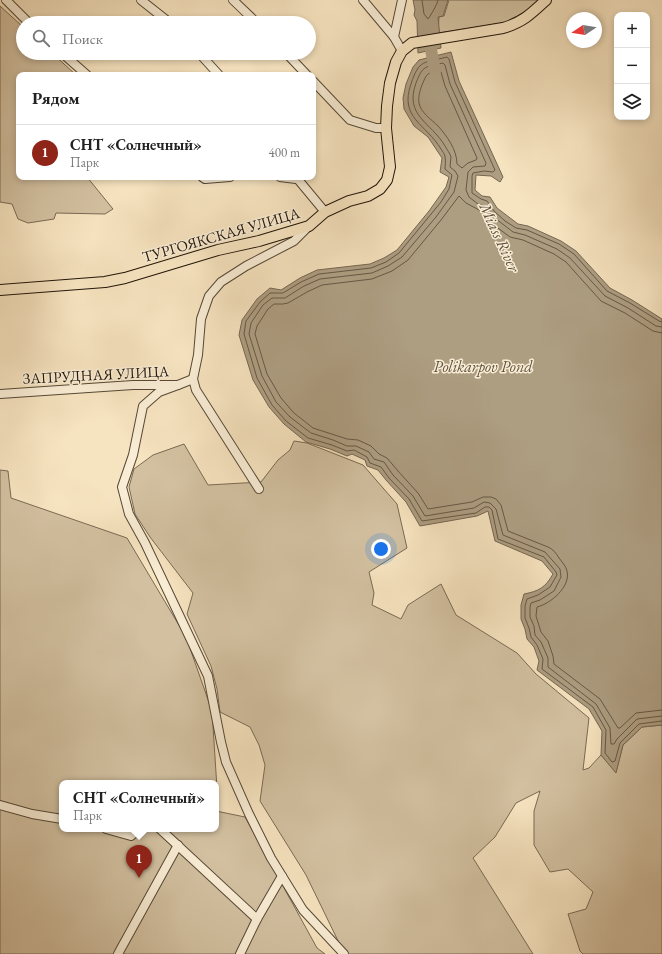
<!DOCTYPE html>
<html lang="ru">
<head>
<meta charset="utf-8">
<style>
  :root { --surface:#fff; --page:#f2f2f2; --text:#222; --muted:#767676; --line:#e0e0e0; --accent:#8f2418 }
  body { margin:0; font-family:"EB Garamond",serif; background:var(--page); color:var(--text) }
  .controls { position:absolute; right:12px; top:12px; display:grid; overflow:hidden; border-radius:8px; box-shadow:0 2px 6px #0003 }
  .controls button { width:36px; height:36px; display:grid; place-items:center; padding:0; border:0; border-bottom:1px solid var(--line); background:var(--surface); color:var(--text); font:20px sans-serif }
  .compass { position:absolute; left:566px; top:12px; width:36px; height:36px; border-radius:50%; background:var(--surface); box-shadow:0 2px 6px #0003; rotate:258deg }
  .you { position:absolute; left:381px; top:549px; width:14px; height:14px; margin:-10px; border:3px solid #fff; border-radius:50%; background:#1a73e8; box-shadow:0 0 0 6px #1a73e833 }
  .badge { display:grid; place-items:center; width:26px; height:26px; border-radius:50%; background:var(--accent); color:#fff; font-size:13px; font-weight:700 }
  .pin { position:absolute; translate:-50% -33px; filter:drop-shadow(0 1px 2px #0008) }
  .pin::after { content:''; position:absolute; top:21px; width:14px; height:12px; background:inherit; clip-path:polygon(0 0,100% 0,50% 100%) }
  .popup { position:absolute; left:59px; top:780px; width:160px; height:52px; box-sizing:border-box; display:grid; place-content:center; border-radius:8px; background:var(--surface); filter:drop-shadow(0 1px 3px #0005); font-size:13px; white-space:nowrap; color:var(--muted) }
  .popup b { font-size:15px; color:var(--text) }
  .popup::after { content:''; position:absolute; left:50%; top:100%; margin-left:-8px; border:8px solid transparent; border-top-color:var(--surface) }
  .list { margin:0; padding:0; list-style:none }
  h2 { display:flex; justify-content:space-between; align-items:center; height:52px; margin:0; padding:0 16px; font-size:17px }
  h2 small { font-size:13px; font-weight:400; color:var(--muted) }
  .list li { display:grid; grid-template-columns:26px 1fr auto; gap:12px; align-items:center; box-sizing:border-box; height:56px; padding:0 16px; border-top:1px solid var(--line) }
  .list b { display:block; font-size:15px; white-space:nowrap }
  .list p { margin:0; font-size:13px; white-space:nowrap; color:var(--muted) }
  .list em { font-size:13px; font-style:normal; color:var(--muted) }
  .icon { flex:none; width:22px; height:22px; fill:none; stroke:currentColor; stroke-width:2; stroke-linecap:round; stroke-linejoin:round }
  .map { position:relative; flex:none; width:662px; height:954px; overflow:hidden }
  .search { position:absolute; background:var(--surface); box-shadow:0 2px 6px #0003; left:16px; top:16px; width:300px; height:44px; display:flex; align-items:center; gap:10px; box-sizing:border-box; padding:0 14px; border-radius:22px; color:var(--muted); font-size:15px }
  .panel { position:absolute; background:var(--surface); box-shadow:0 2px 6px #0003; left:16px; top:72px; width:300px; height:108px; border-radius:8px }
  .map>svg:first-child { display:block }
</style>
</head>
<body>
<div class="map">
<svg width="662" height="954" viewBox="0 0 662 954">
  <rect width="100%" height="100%" fill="#f6e3bf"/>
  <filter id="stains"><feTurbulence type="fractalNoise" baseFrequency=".005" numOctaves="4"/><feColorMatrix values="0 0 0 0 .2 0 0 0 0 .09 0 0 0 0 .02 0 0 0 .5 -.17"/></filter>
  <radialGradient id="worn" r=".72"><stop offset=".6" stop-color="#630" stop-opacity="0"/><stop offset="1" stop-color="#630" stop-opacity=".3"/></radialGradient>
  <!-- green -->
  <g fill="#d2c0a0" stroke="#796a54">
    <path d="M449 0H540L515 21 438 33 439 17 444 16Z"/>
    <path d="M0 6 23 27V53H52L76 75H19V131L16 135 19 138V177H87L113 209 105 214 56 213 54 219 28 223 18 219 12 204 0 202Z"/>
    <path d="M294 441 307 443 363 465 397 504 407 548 369 572 374 593 372 605 401 619 408 605 441 584 456 615 517 653 536 674 589 718 583 770 589 768 601 755 616 772 623 745 642 727 662 725V954H583L580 951 568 914 586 909 593 892 568 869 550 872 534 845V811L540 791 516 803 495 837 473 858 533 954H346L343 951 306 875 260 801 265 765 259 745 250 727 220 712 217 689 211 666 187 614 193 593 150 537 135 514 129 487 134 469 153 455 184 444 208 485 261 482 278 460 290 450Z"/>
    <path d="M0 470 8 471 11 498 127 538 186 637 212 711 217 788 216 791V783H62V829H216V811L245 817 317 948 325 954H0Z"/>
  </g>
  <!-- water -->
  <g fill="#ad9d81" stroke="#756651">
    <path d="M413 0H448L443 16 438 17 441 48 418 53 417 21 414 15 415 10Z"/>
    <path d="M451 52 459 81 503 177 500 182 491 176 476 175 475 190 482 196 490 197 497 208 518 224 528 226 561 241 576 251 610 288 632 300 662 319V725L642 727 623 745 616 773 601 755 602 731 589 709 537 670 539 661 534 647 527 639 525 629 521 619V605L524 594C539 591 545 588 553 574L542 561 495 541 488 511 477 516 420 526 406 502 386 480 378 470 367 466 365 460 352 454 347 456 330 449 306 442 284 424 269 407 253 380 239 335 242 320 257 299 270 288 281 290 300 278 317 270 370 264 384 258 397 250 429 211 446 187 449 177 440 172 442 158 428 137 414 126 404 109 403 98 406 84 413 67 419 60Z"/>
  </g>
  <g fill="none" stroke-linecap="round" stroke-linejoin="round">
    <!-- shore -->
    <g stroke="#665845" stroke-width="1">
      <path d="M422 0 424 14 428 19C431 15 437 5 438 0"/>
      <path d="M439 70 441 72 445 86 477 158 476 160 468 163 462 168 457 164C457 150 447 136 438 126 431 119 421 113 419 103 418 97 420 90 422 85 427 73 427 73 439 70Z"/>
      <path d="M662 322 659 321 630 303 607 291 574 254 559 244 527 230 516 228 505 221 494 211 487 201 481 199 472 193V176L473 173 484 171 493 172 495 170 455 82 449 59 447 57C424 63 419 59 411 84 399 118 426 124 441 149 442 151 445 154 445 157 446 161 445 166 445 169L452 175 449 189 441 202 399 253 386 262 371 268 319 274 301 282 283 293H270L260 302 246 321 244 334 257 378 272 405 286 421 308 438 332 445 347 451 354 450 367 457 370 463 381 467 389 478 409 499 422 521 476 513 485 507H489L492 510 498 539 544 557 556 572 557 575 550 587 538 595 527 599 525 606V618L529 628 531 637 537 645 543 659 542 669 593 707 606 730 605 753 612 762 615 761 620 743 639 724 662 721"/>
      <path d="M662 327 656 326 628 308 605 296 570 258 557 249 525 235 513 232 491 215 484 206 478 204 469 197 466 190 468 172 473 167 485 166 486 163 450 84 445 65 443 63C425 67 423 65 416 83 404 116 431 122 445 146 447 150 450 153 451 157 451 160 450 164 450 167L455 171 458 176 454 192 436 217 402 257 388 266 372 273 320 279 304 286 285 298H272L263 305 251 323 249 334 262 376 276 402 290 417 311 433 333 440 347 446H356L369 452 374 459 384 462 393 475 413 496 425 516 474 508 484 502 490 503 496 509 503 535 545 552 560 569 561 577 554 591 540 600 531 603 530 607V617L534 626 535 635 541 642 548 658V667L596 704 610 728 611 744H614L617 739 637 719 662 716"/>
      <path d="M662 333 653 331 625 313 601 301 566 262 554 254 523 240 510 237 487 220 481 211 466 203 459 196 441 220 408 260 392 271 372 279 322 285 307 292 288 303 283 304H274L268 309 257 326 255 334 267 374 281 398 294 413 313 428 347 439 358 440 371 446 379 454 387 458 398 471 418 493 428 509 472 502 483 497H491L496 499 501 505 508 531 548 547C553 549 556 553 559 558 562 562 566 566 567 571 571 587 550 604 537 607L536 616 541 632 548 641 553 656 554 664 600 699 618 728H620L636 713 662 710"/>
    </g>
    <!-- river -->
    <path stroke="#ad9d81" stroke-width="12" d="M428 34 435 71"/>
    <!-- minor casing -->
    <g stroke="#564836" stroke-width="10">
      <g id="minor">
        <path d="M6 0 29 23"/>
        <path d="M141 0 170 23"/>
        <path d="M233 0 257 23"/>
        <path d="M363 0 394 37"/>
        <path d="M402 0 394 37 402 51"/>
        <path d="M62 53 87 75"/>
        <path d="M199 53 219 75"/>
        <path d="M286 53 307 75"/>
        <path d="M313 81 350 120 376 128H386"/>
        <path d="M202 177 205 179 230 177"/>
        <path d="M280 177 296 179"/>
        <path d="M296 177 325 212"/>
        <path d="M178 385 159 392 143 406 133 455 122 487 129 514 145 543 208 676 221 742 226 762 249 814 271 858 303 910 344 954"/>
        <path d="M0 394 133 385H178L193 379"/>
        <path d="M259 489 196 390 193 379 198 355 201 319 209 296 221 282 246 266 294 241 308 227"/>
        <path d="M0 805 32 814 62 819"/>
        <path d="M106 829 131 836 139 829"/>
        <path d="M160 829 257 919"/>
        <path d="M118 954 178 845"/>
        <path d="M240 954 257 919 282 876"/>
      </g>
    </g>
    <!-- major casing -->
    <g stroke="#201409" stroke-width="12">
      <path id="major" d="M0 290 105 282 125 278 218 250 259 241 309 226 325 212 349 201 368 196 380 189 387 180 390 167 386 128 387 106 390 83 396 62 402 51 412 43 503 28C523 22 531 14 546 0"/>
    </g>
    <!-- minor -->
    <use href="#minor" stroke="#f9edd5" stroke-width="8"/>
    <!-- major -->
    <use href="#major" stroke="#f6e3bf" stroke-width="10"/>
  </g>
  <g text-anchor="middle" stroke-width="3" stroke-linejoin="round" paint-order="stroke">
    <!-- street labels -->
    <g font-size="15" fill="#201409" stroke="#f9edd5">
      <text transform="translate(221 235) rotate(-16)" y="5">ТУРГОЯКСКАЯ УЛИЦА</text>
      <text transform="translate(96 375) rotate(-3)" y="5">ЗАПРУДНАЯ УЛИЦА</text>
    </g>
    <!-- water labels -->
    <g font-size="16" font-style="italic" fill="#5f523f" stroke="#f9edd5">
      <text transform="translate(500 237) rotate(65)" y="6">Miass River</text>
      <text x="483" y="372">Polikarpov Pond</text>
    </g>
  </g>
  <rect width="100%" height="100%" filter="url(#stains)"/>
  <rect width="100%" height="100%" fill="url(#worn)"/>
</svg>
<div class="controls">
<button>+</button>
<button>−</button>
<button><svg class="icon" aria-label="layers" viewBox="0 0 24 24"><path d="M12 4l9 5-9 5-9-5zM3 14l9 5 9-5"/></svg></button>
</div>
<svg class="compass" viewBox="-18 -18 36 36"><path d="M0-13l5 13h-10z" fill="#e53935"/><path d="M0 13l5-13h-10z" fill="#767676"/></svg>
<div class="you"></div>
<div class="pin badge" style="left:139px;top:878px">1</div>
<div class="popup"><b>СНТ «Солнечный»</b>Парк</div>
<div class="search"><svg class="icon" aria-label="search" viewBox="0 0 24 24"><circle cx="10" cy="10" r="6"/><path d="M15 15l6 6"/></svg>Поиск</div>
<section class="panel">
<h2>Рядом<small></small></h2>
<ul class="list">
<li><span class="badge">1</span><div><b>СНТ «Солнечный»</b><p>Парк</p></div><em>400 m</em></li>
</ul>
</section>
</div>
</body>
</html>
